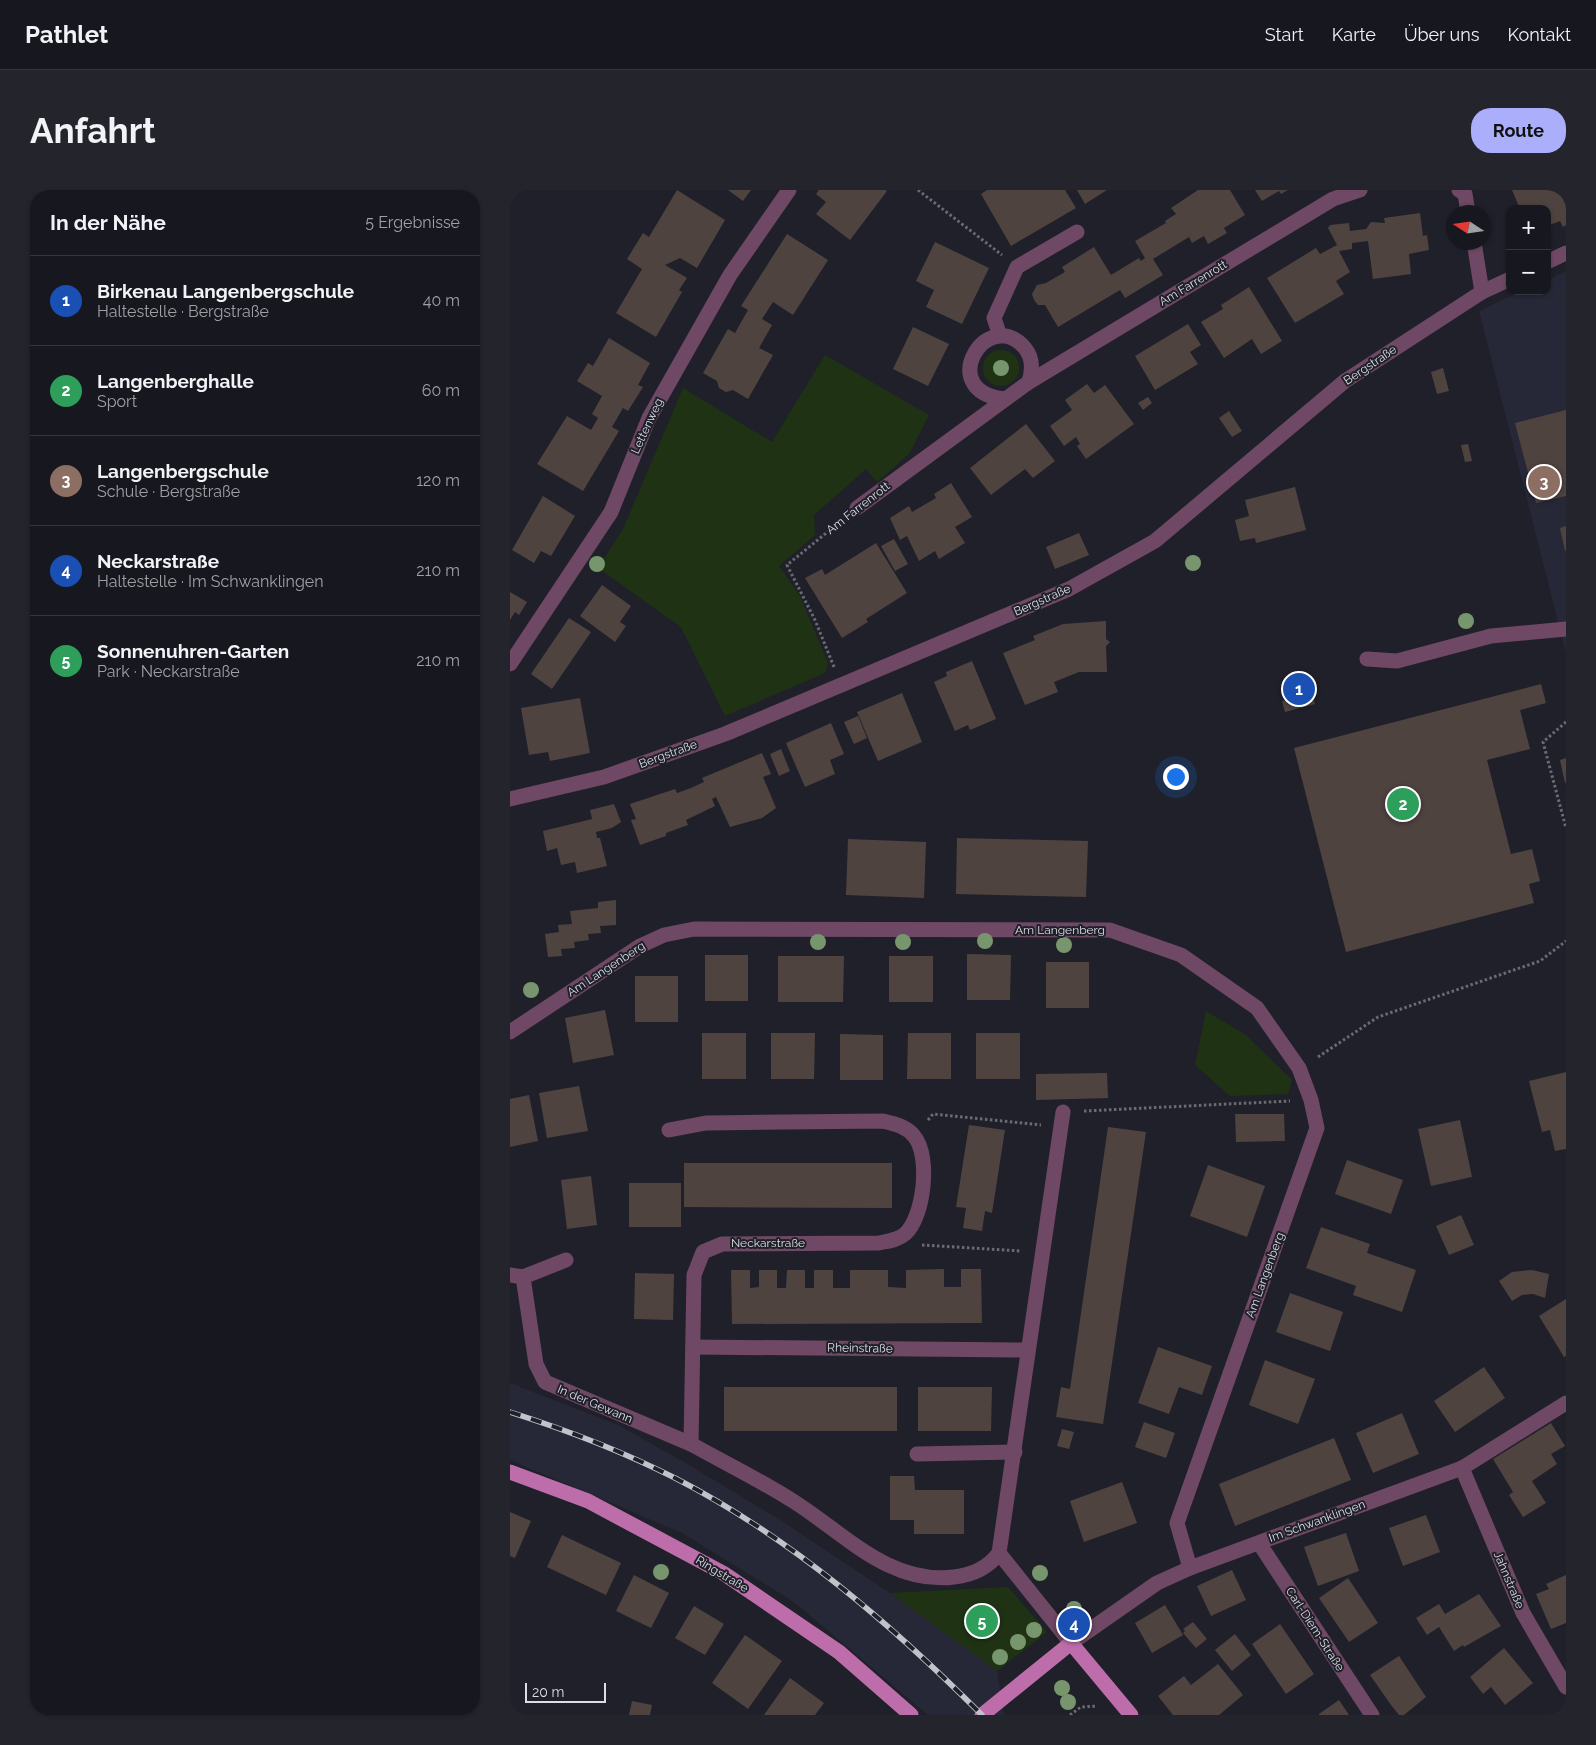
<!DOCTYPE html>
<html lang="de">
<head>
<meta charset="utf-8">
<style>
  :root { --surface:#17181f; --page:#24252c; --text:#f1f3f6; --muted:#9ea0a4; --line:#36373d; --accent:#abaffb }
  body { margin:0; font-family:Raleway,sans-serif; background:var(--page); color:var(--text) }
  .controls { position:absolute; right:15px; top:15px; display:grid; overflow:hidden; border-radius:10px; box-shadow:0 1px 4px #0004 }
  .controls button { width:45px; height:45px; display:grid; place-items:center; padding:0; border:0; border-bottom:1px solid var(--line); background:var(--surface); color:var(--text); font:25px sans-serif }
  .compass { position:absolute; left:936px; top:15px; width:45px; height:45px; border-radius:50%; background:var(--surface); box-shadow:0 1px 4px #0004; rotate:282deg }
  .scale { position:absolute; left:15px; bottom:12px; width:81px; box-sizing:border-box; padding-left:5px; border:2px solid #dddde4; border-top:0; font-size:14px; line-height:18px; white-space:nowrap; color:#dddde4; -webkit-text-stroke:4px #1f2029; paint-order:stroke }
  .you { position:absolute; left:665px; top:586px; width:18px; height:18px; margin:-12px; border:4px solid #fff; border-radius:50%; background:#1a73e8; box-shadow:0 0 0 8px #1a73e833 }
  .badge { display:grid; place-items:center; width:32px; height:32px; border-radius:50%; background:var(--accent); color:#fff; font-size:16px; font-weight:700 }
  .pin { position:absolute; translate:-50% -50%; border:2px solid #fff; box-shadow:0 1px 5px #0006 }
  .list { margin:0; padding:0; list-style:none }
  h2 { display:flex; justify-content:space-between; align-items:center; height:65px; margin:0; padding:0 20px; font-size:21px }
  h2 small { font-size:16px; font-weight:400; color:var(--muted) }
  .list li { display:grid; grid-template-columns:32px 1fr auto; gap:15px; align-items:center; box-sizing:border-box; height:90px; padding:0 20px; border-top:1px solid var(--line) }
  .list b { display:block; font-size:19px; white-space:nowrap }
  .list p { margin:0; font-size:16px; white-space:nowrap; color:var(--muted) }
  .list em { font-size:16px; font-style:normal; color:var(--muted) }
  .map { position:relative; flex:none; width:1056px; height:1525px; overflow:hidden; border-radius:20px }
  header { display:flex; align-items:center; gap:30px; box-sizing:border-box; height:70px; padding:0 25px; background:var(--surface); border-bottom:1px solid var(--line) }
  header strong { font-size:24px }
  nav { display:flex; gap:28px; margin-inline-start:auto; font-size:18px }
  .intro { display:flex; align-items:center; justify-content:space-between; box-sizing:border-box; height:120px; padding:0 30px }
  h1 { margin:0; font-size:35px }
  .button { padding:12px 22px; border-radius:20px; background:var(--accent); color:#111; font-size:18px; font-weight:700 }
  main { display:flex; gap:30px; padding:0 30px }
  aside { flex:1; background:var(--surface); border-radius:20px; box-shadow:0 1px 4px #0004 }
  .map>svg:first-child { display:block }
</style>
</head>
<body>
<header>
<strong>Pathlet</strong>
<nav><a>Start</a><a>Karte</a><a>Über uns</a><a>Kontakt</a></nav>
</header>
<div class="intro"><h1>Anfahrt</h1><a class="button">Route</a></div>
<main>
<aside>
<h2>In der Nähe<small>5 Ergebnisse</small></h2>
<ul class="list">
<li><span class="badge" style="background:#1a4fb4">1</span><div><b>Birkenau Langenbergschule</b><p>Haltestelle · Bergstraße</p></div><em>40 m</em></li>
<li><span class="badge" style="background:#2e9e5b">2</span><div><b>Langenberghalle</b><p>Sport</p></div><em>60 m</em></li>
<li><span class="badge" style="background:#8d6e63">3</span><div><b>Langenbergschule</b><p>Schule · Bergstraße</p></div><em>120 m</em></li>
<li><span class="badge" style="background:#1a4fb4">4</span><div><b>Neckarstraße</b><p>Haltestelle · Im Schwanklingen</p></div><em>210 m</em></li>
<li><span class="badge" style="background:#2e9e5b">5</span><div><b>Sonnenuhren-Garten</b><p>Park · Neckarstraße</p></div><em>210 m</em></li>
</ul>
</aside>
<div class="map">
<svg width="1056" height="1525" viewBox="0 0 1056 1525">
  <rect width="100%" height="100%" fill="#1f2029"/>
  <!-- built -->
  <g fill="#272837">
    <path d="M1056 81V463L969 121 1012 101H1037V90Z"/>
    <path d="M0 1193 108 1235 174 1272 270 1330 380 1403 487 1481 494 1525H418L284 1412 172 1343 0 1270Z"/>
  </g>
  <!-- green -->
  <g fill="#1f3314">
    <circle cx="491" cy="178" r="18"/>
    <path d="M315 165 419 225 399 264 367 292 356 279 304 325 305 345 269 376 290 406 318 473 315 483 215 526 171 437 88 378 113 339 173 198 262 252Z"/>
    <path d="M696 821 736 845 782 890 778 904 720 906 685 875Z"/>
    <path d="M498 1397 537 1442 487 1481 380 1403Z"/>
  </g>
  <!-- building -->
  <g fill="#4f4340">
    <path d="M167 0 215 30 187 78 170 68 155 75 177 88 169 100 172 102 146 147 106 123 132 79 117 69 133 43 139 47Z"/>
    <path d="M218 0H241L233 11Z"/>
    <path d="M309 0H375L377 1 340 50 306 24 316 12 306 4Z"/>
    <path d="M477 0H555L566 18 501 56 471 4Z"/>
    <path d="M567 0H597L575 14Z"/>
    <path d="M688 0H720L735 25 714 38 717 43 698 54 694 46 682 53 679 47 643 69 653 85 615 108 610 100 548 137 535 115H528L524 110 522 104 527 95 536 93 555 82 552 77 584 57 601 85 629 68 631 71 635 68 625 51 656 33 655 31 666 24 661 18Z"/>
    <path d="M745 0H778L771 4 769 1 752 11Z"/>
    <path d="M1002 0H1056V35L1053 37 1050 31 1037 36V19H1010Z"/>
    <path d="M910 23 913 46 917 45 919 60 899 64 901 84 863 89 858 51 842 53V59L829 61 840 82 826 91 834 104 785 133 757 88 806 58 810 64 827 55 818 38 820 35 839 33 840 41 856 39 861 32 875 33 874 28Z"/>
    <path d="M277 44 318 70 283 125 263 112 252 129 262 135 249 158 263 165 238 209 223 200 216 202 209 198 207 191 193 183 218 139 225 143 238 120 231 116Z"/>
    <path d="M425 52 479 78 452 134 416 117 424 100 406 91Z"/>
    <path d="M739 97 772 151 751 164 742 149 714 168 691 132 713 119 711 115Z"/>
    <path d="M678 134 691 155 680 162 688 174 645 200 625 166Z"/>
    <path d="M403 137 439 154 418 196 383 179Z"/>
    <path d="M99 148 140 173 128 195 133 197 118 221 113 218 102 237 109 241 73 301 27 274 57 226 81 240 88 228 82 224 92 206 67 191 78 173 83 176Z"/>
    <path d="M933 178 939 201 927 204 921 182Z"/>
    <path d="M577 194 584 203 595 195 624 234 576 269 567 256 570 254 566 247 554 256 540 236 562 220 555 210Z"/>
    <path d="M638 207 642 213 633 220 628 213Z"/>
    <path d="M1056 220V306L1026 313 1005 233Z"/>
    <path d="M719 221 732 241 722 247 709 228Z"/>
    <path d="M516 234 545 271 523 288 515 279 481 305 460 278Z"/>
    <path d="M958 254 962 271 955 272 951 255Z"/>
    <path d="M441 293 462 327 445 337 455 353 429 369 425 361 409 371 397 346 390 350 380 328 399 316 402 322 426 308 424 304Z"/>
    <path d="M785 297 796 340 746 353 745 348 730 351 725 330 739 326 735 310Z"/>
    <path d="M33 306 65 326 41 366 31 361 24 373 2 360Z"/>
    <path d="M1056 336V361H1055L1050 338Z"/>
    <path d="M569 343 579 365 545 379 536 357Z"/>
    <path d="M384 349 398 374 385 381 371 356Z"/>
    <path d="M366 353 397 403 356 429 358 432 332 448 295 388 312 379 315 385Z"/>
    <path d="M92 395 121 416 110 432 116 436 105 452 70 426Z"/>
    <path d="M0 402 17 412 9 425 5 422 0 430Z"/>
    <path d="M59 428 81 442 42 499 21 484Z"/>
    <path d="M596 431V449L600 452 596 456 597 482H569L544 492 548 502 515 515 493 463 525 450 523 446 553 434Z"/>
    <path d="M462 471 486 529 460 540 458 535 445 541 424 492 437 486 436 482Z"/>
    <path d="M1031 494 1036 513 1010 520 1020 559 977 570 1001 664 1022 659 1030 691 1019 694 1024 713 836 762 784 558Z"/>
    <path d="M392 503 412 552 368 571 347 522Z"/>
    <path d="M802 504 805 514 775 522 772 511Z"/>
    <path d="M70 508 80 563 40 571 38 562 19 565 11 518Z"/>
    <path d="M348 526 357 548 344 554 334 532Z"/>
    <path d="M321 533 334 564 320 570 325 584 295 597 276 553Z"/>
    <path d="M271 559 280 581 269 586 260 564Z"/>
    <path d="M252 563 261 584 253 587 266 618 252 628 220 637 206 607 202 609 205 616 176 630 178 635 156 643V646L130 655 121 630 126 629 120 614 165 599 167 603 181 598 194 592 192 588Z"/>
    <path d="M1056 568V592L1055 593 1050 570Z"/>
    <path d="M104 614 111 632 102 638 86 642 87 648H90L97 676 67 683 65 672 51 675 47 658 37 661 33 641 82 629 80 620Z"/>
    <path d="M447 648 578 651 576 707 446 704Z"/>
    <path d="M338 649 416 652 414 708 336 705Z"/>
    <path d="M106 710V735L90 736 91 743 78 744 79 750 64 752 65 758 51 759 52 766 38 767 35 744 49 742 48 735 62 734 60 721 88 718V712Z"/>
    <path d="M457 764 501 765 500 810H457Z"/>
    <rect x="195" y="765" width="43" height="46"/>
    <path d="M268 766H334L333 812H268Z"/>
    <rect x="379" y="766" width="44" height="46"/>
    <rect x="536" y="772" width="43" height="46"/>
    <rect x="125" y="786" width="43" height="46"/>
    <path d="M95 820 104 865 63 873 55 828Z"/>
    <rect x="192" y="843" width="44" height="46"/>
    <path d="M261 843H305L304 889H261Z"/>
    <path d="M398 843H441V889H397Z"/>
    <rect x="466" y="843" width="44" height="46"/>
    <path d="M330 844 373 845V890H330Z"/>
    <path d="M1056 882V959L1045 961 1040 940 1032 942 1019 891Z"/>
    <path d="M597 883 598 908 526 910V884Z"/>
    <path d="M69 896 78 941 37 948 29 903Z"/>
    <path d="M19 905 28 951 0 957V909Z"/>
    <path d="M725 924H774L775 951 726 952Z"/>
    <path d="M950 930 962 987 921 996 908 939Z"/>
    <path d="M459 935 495 940 482 1023 475 1021 472 1041 453 1038 456 1018 446 1017Z"/>
    <path d="M598 937 636 942 593 1234 546 1227 551 1197 560 1199Z"/>
    <path d="M837 970 893 990 881 1024 825 1004Z"/>
    <path d="M174 973H382V1018L174 1017Z"/>
    <path d="M698 975 755 996 737 1047 680 1026Z"/>
    <path d="M81 986 87 1035 57 1039 51 990Z"/>
    <rect x="119" y="993" width="52" height="44"/>
    <path d="M951 1025 964 1055 939 1065 926 1036Z"/>
    <path d="M811 1037 860 1054 857 1063 906 1080 892 1122 843 1105 846 1096 796 1078Z"/>
    <path d="M434 1079V1097H451V1079H471L472 1133 222 1134 221 1080H240V1098L249 1097V1080H267V1098H276L277 1080H295V1098H304V1080H323V1098H340V1080H378V1097L396 1098V1080Z"/>
    <path d="M1022 1080 1039 1084 1035 1108 1023 1104 1012 1105 1002 1111 989 1091 1002 1082Z"/>
    <path d="M125 1083 164 1084 163 1130 124 1129Z"/>
    <path d="M780 1103 833 1122 820 1161 766 1142Z"/>
    <path d="M1056 1109V1166L1054 1167 1029 1126Z"/>
    <path d="M648 1157 702 1176 692 1205 669 1197 659 1224 628 1213Z"/>
    <path d="M755 1170 805 1189 788 1234 739 1215Z"/>
    <path d="M974 1177 995 1208 945 1242 924 1211Z"/>
    <rect x="214" y="1197" width="173" height="44"/>
    <path d="M408 1197H482L481 1241H408Z"/>
    <path d="M892 1223 909 1264 863 1283 846 1243Z"/>
    <path d="M634 1232 665 1243 656 1268 625 1257Z"/>
    <path d="M1041 1233 1055 1256 1041 1264 1047 1274 1022 1291 1036 1313 1013 1327 999 1305 1003 1302 983 1269Z"/>
    <path d="M552 1239 564 1242 559 1259 547 1256Z"/>
    <path d="M824 1248 841 1290 725 1336 709 1294Z"/>
    <path d="M380 1286H404L405 1300H454V1344H404V1330H380Z"/>
    <path d="M612 1292 627 1333 574 1352 560 1311Z"/>
    <path d="M0 1322 21 1331 5 1368 0 1366Z"/>
    <path d="M916 1325 930 1362 893 1376 879 1338Z"/>
    <path d="M836 1343 849 1381 808 1396 794 1357Z"/>
    <path d="M52 1345 111 1373 96 1405 37 1377Z"/>
    <path d="M722 1380 736 1410 701 1426 687 1396Z"/>
    <path d="M124 1385 159 1403 141 1438 106 1421Z"/>
    <path d="M1056 1385V1433L1041 1439 1026 1404 1039 1399 1036 1394Z"/>
    <path d="M838 1388 868 1433 839 1452 809 1408Z"/>
    <path d="M969 1404 991 1436 954 1457 953 1455 944 1461 929 1437 917 1445 906 1428 929 1414 935 1424Z"/>
    <path d="M655 1415 673 1445 642 1463 625 1433Z"/>
    <path d="M184 1416 214 1434 195 1465 165 1448Z"/>
    <path d="M683 1432 697 1449 686 1458 673 1443 675 1441 673 1439Z"/>
    <path d="M770 1434 804 1484 776 1504 742 1454Z"/>
    <path d="M725 1444 741 1465 722 1481 705 1460Z"/>
    <path d="M235 1445 272 1471 238 1519 202 1493Z"/>
    <path d="M994 1458 1023 1493 995 1515 981 1497 973 1504 960 1487Z"/>
    <path d="M889 1466 916 1507 894 1525H889L881 1515 860 1485Z"/>
    <path d="M708 1474 733 1505 709 1525H663L648 1506 674 1486 681 1495Z"/>
    <path d="M280 1488 314 1513 305 1525H254Z"/>
    <path d="M829 1510 839 1525H809V1524Z"/>
    <path d="M122 1511 142 1515 140 1525H119Z"/>
  </g>
  <g fill="none" stroke-linecap="round" stroke-linejoin="round">
    <!-- path -->
    <g stroke="#6a6b73" stroke-width="3" stroke-dasharray="2.5 2.5" stroke-linecap="butt">
      <path d="M408 0 492 65"/>
      <path d="M324 477 305 430 277 375 331 331"/>
      <path d="M1056 532 1033 552 1056 638"/>
      <path d="M808 867 868 827 1030 771 1056 751"/>
      <path d="M574 921 780 911"/>
      <path d="M418 930 423 924 531 935"/>
      <path d="M412 1055 511 1061"/>
      <path d="M560 1525 571 1517 587 1516"/>
    </g>
    <!-- minor -->
    <g stroke="#6f4865" stroke-width="15">
      <path d="M949 0 955 4 958 22"/>
      <path d="M964 52 972 102"/>
      <path d="M1037 72 1056 63"/>
      <path d="M490 146 484 128 507 77 567 42"/>
      <path d="M494 209C425 201 476 116 514 157 523 167 523 179 519 192"/>
      <path d="M347 318 519 192 823 9 850 0"/>
      <path d="M857 469 887 471 981 446 1056 439"/>
      <path d="M0 474 101 322 139 228 220 85 279 0"/>
      <path d="M0 609 94 587 215 544 559 399 645 351 835 191 972 102 1000 89"/>
      <path d="M0 842 130 756 154 745 184 739 600 740 671 765 747 818 789 878 801 910 807 938 667 1333 680 1378"/>
      <path d="M553 922 489 1363 561 1453 647 1393 680 1378 952 1278 1056 1213"/>
      <path d="M159 940 196 933 373 931C384 934 396 936 404 946 421 966 414 1027 395 1044 388 1050 378 1051 369 1053L212 1054 193 1062 184 1085 181 1254C215 1273 250 1290 283 1311 334 1343 379 1395 444 1387 462 1385 478 1378 489 1363"/>
      <path d="M0 1085 13 1087 26 1174 35 1192 181 1254"/>
      <path d="M13 1087 56 1070"/>
      <path d="M183 1157 518 1160"/>
      <path d="M407 1264 505 1262"/>
      <path d="M952 1278 1013 1423 1056 1497"/>
      <path d="M749 1353 862 1525"/>
    </g>
    <!-- major -->
    <g stroke="#be6dab" stroke-width="15">
      <path d="M0 1282 78 1311 213 1383 329 1462 401 1525"/>
      <path d="M472 1525 561 1453 621 1525"/>
    </g>
    <!-- rail casing -->
    <g stroke="#c2c2ca" stroke-width="5.5">
      <path id="rail" d="M0 1222C57 1240 112 1261 165 1288 280 1347 381 1434 472 1525"/>
    </g>
    <!-- rail -->
    <use href="#rail" stroke="#1f2029" stroke-width="4" stroke-dasharray="11" stroke-linecap="butt"/>
  </g>
  <!-- trees -->
  <g fill="#78966d">
    <circle cx="491" cy="178" r="8"/>
    <circle cx="683" cy="373" r="8"/>
    <circle cx="87" cy="374" r="8"/>
    <circle cx="956" cy="431" r="8"/>
    <circle cx="475" cy="751" r="8"/>
    <circle cx="308" cy="752" r="8"/>
    <circle cx="393" cy="752" r="8"/>
    <circle cx="554" cy="755" r="8"/>
    <circle cx="21" cy="800" r="8"/>
    <circle cx="151" cy="1382" r="8"/>
    <circle cx="530" cy="1383" r="8"/>
    <circle cx="564" cy="1419" r="8"/>
    <circle cx="524" cy="1440" r="8"/>
    <circle cx="508" cy="1452" r="8"/>
    <circle cx="490" cy="1467" r="8"/>
    <circle cx="552" cy="1498" r="8"/>
    <circle cx="558" cy="1512" r="8"/>
  </g>
  <g text-anchor="middle" stroke-width="4" stroke-linejoin="round" paint-order="stroke">
    <!-- street labels -->
    <g font-size="12" fill="#dddde4" stroke="#1f2029">
      <text transform="translate(683 93) rotate(-31)" y="4">Am Farrenrott</text>
      <text transform="translate(860 175) rotate(-34)" y="4">Bergstraße</text>
      <text transform="translate(137 236) rotate(-65)" y="4">Lettenweg</text>
      <text transform="translate(348 318) rotate(-38)" y="4">Am Farrenrott</text>
      <text transform="translate(532 410) rotate(-24)" y="4">Bergstraße</text>
      <text transform="translate(158 564) rotate(-20)" y="4">Bergstraße</text>
      <text x="550" y="744">Am Langenberg</text>
      <text transform="translate(96 779) rotate(-33)" y="4">Am Langenberg</text>
      <text x="258" y="1057">Neckarstraße</text>
      <text transform="translate(755 1085) rotate(-70)" y="4">Am Langenberg</text>
      <text transform="translate(350 1158) rotate(1)" y="4">Rheinstraße</text>
      <text transform="translate(85 1214) rotate(23)" y="4">In der Gewann</text>
      <text transform="translate(807 1331) rotate(-20)" y="4">Im Schwanklingen</text>
      <text transform="translate(212 1384) rotate(31)" y="4">Ringstraße</text>
      <text transform="translate(999 1390) rotate(67)" y="4">Jahnstraße</text>
      <text transform="translate(805 1439) rotate(57)" y="4">Carl-Diem-Straße</text>
    </g>
  </g>
</svg>
<div class="controls">
<button>+</button>
<button>−</button>
</div>
<svg class="compass" viewBox="-18 -18 36 36"><path d="M0-13l5 13h-10z" fill="#e53935"/><path d="M0 13l5-13h-10z" fill="#9ea0a4"/></svg>
<div class="scale">20 m</div>
<div class="you"></div>
<div class="pin badge" style="left:789px;top:499px;background:#1a4fb4">1</div>
<div class="pin badge" style="left:893px;top:614px;background:#2e9e5b">2</div>
<div class="pin badge" style="left:1034px;top:292px;background:#8d6e63">3</div>
<div class="pin badge" style="left:564px;top:1434px;background:#1a4fb4">4</div>
<div class="pin badge" style="left:472px;top:1431px;background:#2e9e5b">5</div>
</div>
</main>
</body>
</html>
